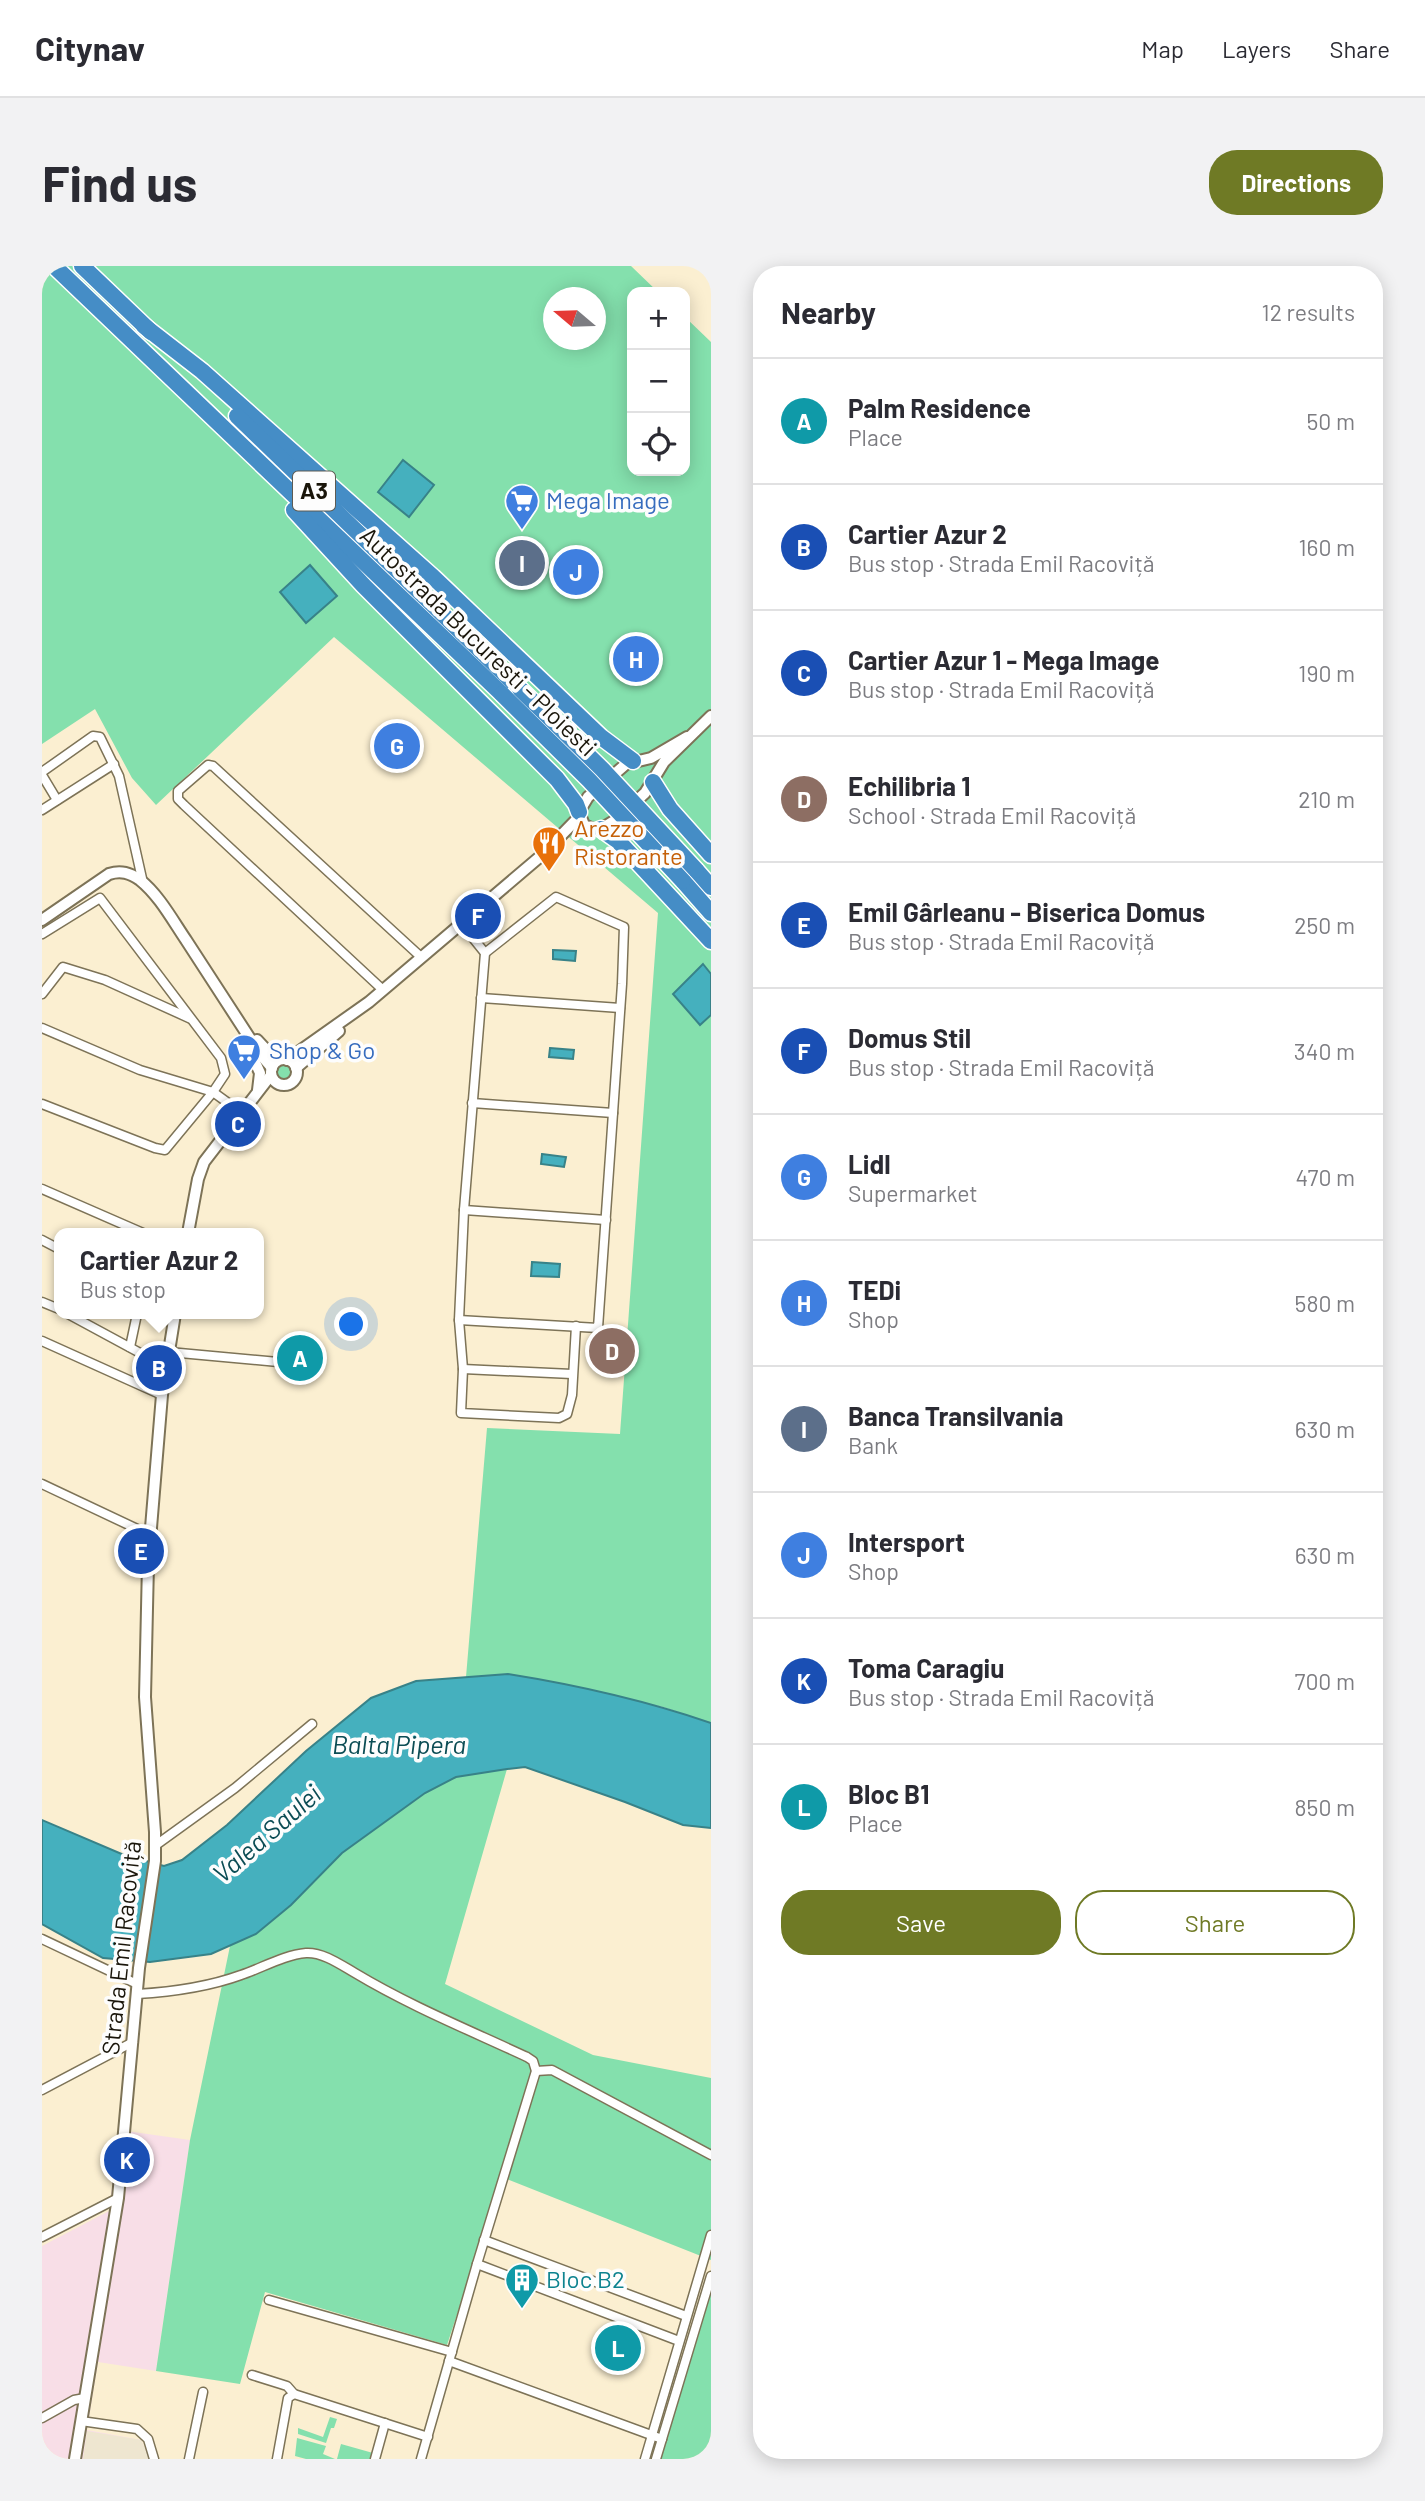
<!DOCTYPE html>
<html lang="en">
<head>
<meta charset="utf-8">
<style>
  :root { --surface:#fff; --page:#f2f2f3; --text:#2b2b33; --muted:#7c7c81; --line:#e1e1e2; --accent:#6f7a25 }
  body { margin:0; font-family:Barlow,sans-serif; background:var(--page); color:var(--text) }
  .controls { position:absolute; right:21px; top:21px; display:grid; overflow:hidden; border-radius:14px; box-shadow:0 4px 18px #0003 }
  .controls button { width:63px; height:63px; display:grid; place-items:center; padding:0; border:0; border-bottom:2px solid var(--line); background:var(--surface); color:var(--text); font:35px sans-serif }
  .compass { position:absolute; left:501px; top:21px; width:63px; height:63px; border-radius:50%; background:var(--surface); box-shadow:0 4px 18px #0003; rotate:289deg }
  .you { position:absolute; left:310px; top:1059px; width:24px; height:24px; margin:-18px; border:5px solid #fff; border-radius:50%; background:#1a73e8; box-shadow:0 0 0 10px #1a73e833 }
  .badge { display:grid; place-items:center; width:46px; height:46px; border-radius:50%; background:var(--accent); color:#fff; font-size:23px; font-weight:700 }
  .pin { position:absolute; translate:-50% -50%; border:4px solid #fff; box-shadow:0 2px 7px #0006 }
  .popup { position:absolute; left:12px; top:962px; width:210px; height:91px; box-sizing:border-box; display:grid; place-content:center; border-radius:14px; background:var(--surface); filter:drop-shadow(0 2px 5px #0005); font-size:23px; white-space:nowrap; color:var(--muted) }
  .popup b { font-size:26px; color:var(--text) }
  .popup::after { content:''; position:absolute; left:50%; top:100%; margin-left:-14px; border:14px solid transparent; border-top-color:var(--surface) }
  .list { margin:0; padding:0; list-style:none }
  h2 { display:flex; justify-content:space-between; align-items:center; height:91px; margin:0; padding:0 28px; font-size:30px }
  h2 small { font-size:23px; font-weight:400; color:var(--muted) }
  .list li { display:grid; grid-template-columns:46px 1fr auto; gap:21px; align-items:center; box-sizing:border-box; height:126px; padding:0 28px; border-top:2px solid var(--line) }
  .list b { display:block; font-size:26px; white-space:nowrap }
  .list p { margin:0; font-size:23px; white-space:nowrap; color:var(--muted) }
  .list em { font-size:23px; font-style:normal; color:var(--muted) }
  .actions { display:flex; gap:14px; padding:21px 28px }
  .actions a { flex:1; padding:16px 0; border:2px solid var(--accent); border-radius:28px; text-align:center; font-size:24px; color:var(--accent) }
  .actions .main { background:var(--accent); color:#fff }
  .icon { flex:none; width:38px; height:38px; fill:none; stroke:currentColor; stroke-width:2; stroke-linecap:round; stroke-linejoin:round }
  .map { position:relative; flex:none; width:669px; height:2193px; overflow:hidden; border-radius:28px }
  header { display:flex; align-items:center; gap:42px; box-sizing:border-box; height:98px; padding:0 35px; background:var(--surface); border-bottom:2px solid var(--line) }
  header strong { font-size:33px }
  nav { display:flex; gap:38px; margin-inline-start:auto; font-size:24px }
  .intro { display:flex; align-items:center; justify-content:space-between; box-sizing:border-box; height:168px; padding:0 42px }
  h1 { margin:0; font-size:49px }
  .button { padding:18px 32px; border-radius:28px; background:var(--accent); color:#fff; font-size:24px; font-weight:700 }
  main { display:flex; gap:42px; padding:0 42px }
  aside { flex:1; background:var(--surface); border-radius:28px; box-shadow:0 4px 18px #0003 }
  .map>svg:first-child { display:block }
</style>
</head>
<body>
<header>
<strong>Citynav</strong>
<nav><a>Map</a><a>Layers</a><a>Share</a></nav>
</header>
<div class="intro"><h1>Find us</h1><a class="button">Directions</a></div>
<main>
<div class="map">
<svg width="669" height="2193" viewBox="0 0 669 2193">
  <rect width="100%" height="100%" fill="#fbefd1"/>
  <!-- commercial -->
  <path fill="#f8dee7" d="M77 1864 148 1874 114 2105 56 2096 45 2164 99 2174 108 2193H0V1980L67 1945Z"/>
  <!-- industrial -->
  <path fill="#eee6d0" d="M45 2165 99 2174 108 2193H41Z"/>
  <!-- green -->
  <g fill="#84e0ad" fill-rule="evenodd">
    <path d="M0 0H589L616 26H590V205H643V51L669 76V1457L621 1441 466 1408 424 1411 445 1162 578 1168 616 647 292 371 114 539 90 512 53 443 0 478ZM512 32H554V74H512Z"/>
    <circle cx="242" cy="806" r="8"/>
    <path d="M465 1503 403 1718 551 1789 669 1812V1994L460 1911 405 2079 223 2026 198 2118 114 2105 148 1874 188 1680 214 1668 249 1639 300 1587 383 1527 414 1511Z"/>
    <path d="M669 2009V2193H613Z"/>
    <path d="M288 2151 295 2153 292 2162H289L284 2177 256 2168V2162L281 2171Z"/>
    <path d="M255 2172 284 2180 281 2188 293 2193H264L253 2190Z"/>
    <path d="M299 2178 331 2187 329 2193H295Z"/>
  </g>
  <!-- water -->
  <g fill="#45b0be" stroke="#388288" stroke-width="2">
    <path d="M361 194 392 219 367 251 336 226Z"/>
    <path d="M268 299 295 330 264 357 238 326Z"/>
    <path d="M511 684 534 685 533 695 511 693Z"/>
    <path d="M661 698 669 708V749L658 759 631 728Z"/>
    <path d="M508 782 532 784 531 793 507 791Z"/>
    <path d="M500 888 524 891 522 901 499 898Z"/>
    <path d="M490 996 518 998 517 1011 489 1010Z"/>
    <path d="M466 1408C535 1419 602 1434 669 1457V1562L641 1559 583 1536 483 1501 465 1503 414 1511 383 1527 300 1587 249 1639 214 1668 169 1688 108 1696 61 1692 0 1658V1554L82 1589 122 1600 140 1594 185 1559 264 1485 329 1432 374 1415Z"/>
  </g>
  <g fill="none" stroke-linecap="round" stroke-linejoin="round">
    <!-- minor casing -->
    <g stroke="#7d7357" stroke-width="11">
      <g id="minor">
        <path d="M0 506 51 470 58 471 77 510 101 617"/>
        <path d="M0 509 15 534"/>
        <path d="M0 544 72 498"/>
        <path d="M419 657 443 687 422 944 417 1054 421 1103 419 1147 517 1152 525 1148 530 1129 534 1060"/>
        <path d="M0 668 58 632 179 792 183 808 171 826 123 884 113 882 0 838"/>
        <path d="M341 724 142 539 136 533V525L166 499 171 500 379 691"/>
        <path d="M0 728 21 701 63 714 147 752"/>
        <path d="M439 732 578 742"/>
        <path d="M0 762 98 804 171 826 200 847"/>
        <path d="M430 837 571 847"/>
        <path d="M0 923 101 967"/>
        <path d="M422 944 564 954"/>
        <path d="M0 974 17 983"/>
        <path d="M0 1036 17 1043"/>
        <path d="M26 1048 124 1101"/>
        <path d="M417 1054 556 1062 580 718 582 661 514 631 443 687"/>
        <path d="M0 1075 120 1129"/>
        <path d="M88 1081 95 1048"/>
        <path d="M127 1086 236 1096"/>
        <path d="M421 1103 530 1108"/>
        <path d="M0 1218 108 1269"/>
        <path d="M114 1579 193 1522 270 1458"/>
        <path d="M0 1673 95 1718"/>
        <path d="M95 1728C129 1726 166 1721 199 1709 220 1702 242 1689 264 1687 281 1686 299 1699 313 1707 368 1740 427 1764 485 1791L491 1795 494 1805 435 1998 379 2193"/>
        <path d="M494 1805 510 1804 669 1889"/>
        <path d="M0 1824 91 1776"/>
        <path d="M0 1971 76 1932"/>
        <path d="M442 1974 644 2050"/>
        <path d="M435 1998 637 2075"/>
        <path d="M227 2034 410 2086"/>
        <path d="M407 2095 620 2173"/>
        <path d="M210 2109 245 2120 252 2128"/>
        <path d="M0 2152 32 2134 43 2132"/>
        <path d="M39 2155 95 2163 106 2173 112 2193"/>
        <path d="M147 2193 161 2126"/>
        <path d="M235 2193 246 2132 252 2128 386 2171"/>
        <path d="M333 2193 343 2157"/>
        <path d="M603 2193 669 1969"/>
        <path d="M614 2193 669 2010"/>
      </g>
    </g>
    <!-- tertiary casing -->
    <g stroke="#7d7357" stroke-width="14">
      <g id="tertiary">
        <path d="M645 471 609 492 584 498 546 531 537 546 542 559 551 563H559L572 555 603 527 622 496 669 450"/>
        <path d="M0 654 67 608C79 604 88 607 98 614 117 629 131 655 144 674 169 712 193 750 218 788L230 802"/>
        <path d="M215 774 228 788 243 793"/>
        <path d="M207 783 218 807 216 824"/>
        <circle cx="242" cy="806" r="13"/>
        <path d="M245 794 327 736 500 589 537 551"/>
        <path d="M254 802 297 765"/>
        <path d="M146 967 156 913 162 896 229 809"/>
        <path d="M33 2193 76 1932 97 1702 113 1595V1566L103 1431 106 1298 120 1129 133 1048"/>
      </g>
    </g>
    <!-- motorway casing -->
    <g stroke="#fff" stroke-width="19">
      <g id="motorway">
        <path d="M12 0 460 428"/>
        <path d="M40 0 109 66"/>
        <path d="M102 60 160 105 391 311 559 471 591 495"/>
        <path d="M195 150 478 423"/>
        <path d="M252 244 321 319 515 513 534 538 537 546"/>
        <path d="M611 516 628 543 669 589"/>
        <path d="M559 563 576 575 669 675"/>
        <path d="M654 604 669 621"/>
        <path d="M641 615 669 647"/>
      </g>
    </g>
    <!-- minor -->
    <use href="#minor" stroke="#fff" stroke-width="8"/>
    <!-- tertiary -->
    <use href="#tertiary" stroke="#fff" stroke-width="10"/>
    <!-- motorway -->
    <use href="#motorway" stroke="#458dc6" stroke-width="16"/>
    <!-- motorway-bridge casing -->
    <g stroke="#fff" stroke-width="19" stroke-linecap="butt">
      <g id="motorway-bridge">
        <path d="M478 423 560 503 654 604"/>
        <path d="M460 428 547 514 641 615"/>
      </g>
    </g>
    <!-- motorway-bridge -->
    <use href="#motorway-bridge" stroke="#458dc6" stroke-width="16"/>
  </g>
  <!-- icons -->
  <defs>
    <g id="supermarket-pin" transform="scale(1.75)"><path d="M0 17L-7.5 6A9.5 9.5 0 1 1 7.5 6Z" fill="#3f7fe0" stroke="#fdfdfd"/><path d="M-6-5.5h2.5l.6 2H6L4.5 2H-2.5L-4.4-4H-6ZM-1.5 3.2a1.3 1.3 0 1 0 .1 0ZM3 3.2a1.3 1.3 0 1 0 .1 0Z" fill="#fff"/></g>
    <g id="restaurant-pin" transform="scale(1.75)"><path d="M0 17L-7.5 6A9.5 9.5 0 1 1 7.5 6Z" fill="#e8710a" stroke="#fdfdfd"/><path d="M-5-6h1v4h1v-4h1v4h1v-4h1v5L-1.5 .5V6h-2V.5L-5-1ZM5-6V6H3V1.5H1.5Q1.5-4 5-6Z" fill="#fff"/></g>
    <g id="building-pin" transform="scale(1.75)"><path d="M0 17L-7.5 6A9.5 9.5 0 1 1 7.5 6Z" fill="#0f9aa8" stroke="#fdfdfd"/><path d="M-4-6H4V6H1V3H-1V6H-4ZM-2.5-4.3h1.7v1.8h-1.7ZM.8-4.3h1.7v1.8H.8ZM-2.5-1h1.7V.8h-1.7ZM.8-1h1.7V.8H.8Z" fill="#fff"/></g>
  </defs>
  <g fill-rule="evenodd">
    <use href="#supermarket-pin" x="480" y="235"/>
    <use href="#restaurant-pin" x="507" y="577"/>
    <use href="#supermarket-pin" x="202" y="785"/>
    <use href="#building-pin" x="480" y="2014"/>
  </g>
  <g text-anchor="middle" stroke-width="7" stroke-linejoin="round" paint-order="stroke">
    <!-- shield labels -->
    <rect fill="#fdfdfd" stroke="#5d5b53" stroke-width="2" x="251" y="205.5" width="42" height="39" rx="5"/>
    <g font-size="23" font-weight="bold" fill="#19150a">
      <text x="272" y="233">A3</text>
    </g>
    <!-- shop labels -->
    <g font-size="24" fill="#366cbe" stroke="#fdfdfd" text-anchor="start">
      <text x="504" y="243">Mega Image</text>
      <text x="227" y="793">Shop &amp; Go</text>
    </g>
    <!-- street labels -->
    <g font-size="24" fill="#19150a" stroke="#fdfdfd">
      <text transform="translate(436 376) rotate(44)" y="8">Autostrada Bucuresti - Ploiesti</text>
      <text transform="translate(80 1682) rotate(-84)" y="8">Strada Emil Racoviță</text>
    </g>
    <!-- food labels -->
    <g font-size="24" fill="#c56008" stroke="#fdfdfd" text-anchor="start">
      <text x="532" y="571">Arezzo<tspan x="532" dy="28">Ristorante</tspan></text>
    </g>
    <!-- culture labels -->
    <g font-size="24" fill="#0d838f" stroke="#fdfdfd" text-anchor="start">
      <text x="504" y="2022">Bloc B2</text>
    </g>
    <!-- water labels -->
    <g font-size="26" font-style="italic" fill="#0b4c54" stroke="#fdfdfd">
      <text x="357" y="1488">Balta Pipera</text>
      <text transform="translate(225 1568) rotate(-41)" y="9">Valea Saulei</text>
    </g>
  </g>
</svg>
<div class="controls">
<button>+</button>
<button>−</button>
<button><svg class="icon" aria-label="locate" viewBox="0 0 24 24"><circle cx="12" cy="12" r="6"/><path d="M12 2v4M12 18v4M2 12h4M18 12h4"/></svg></button>
</div>
<svg class="compass" viewBox="-18 -18 36 36"><path d="M0-13l5 13h-10z" fill="#e53935"/><path d="M0 13l5-13h-10z" fill="#7c7c81"/></svg>
<div class="you"></div>
<div class="pin badge" style="left:258px;top:1092px;background:#0f9aa8">A</div>
<div class="pin badge" style="left:117px;top:1102px;background:#1a4fb4">B</div>
<div class="popup"><b>Cartier Azur 2</b>Bus stop</div>
<div class="pin badge" style="left:196px;top:858px;background:#1a4fb4">C</div>
<div class="pin badge" style="left:570px;top:1085px;background:#8d6e63">D</div>
<div class="pin badge" style="left:99px;top:1285px;background:#1a4fb4">E</div>
<div class="pin badge" style="left:436px;top:650px;background:#1a4fb4">F</div>
<div class="pin badge" style="left:355px;top:480px;background:#3f7fe0">G</div>
<div class="pin badge" style="left:594px;top:393px;background:#3f7fe0">H</div>
<div class="pin badge" style="left:480px;top:297px;background:#5c6f8a">I</div>
<div class="pin badge" style="left:534px;top:306px;background:#3f7fe0">J</div>
<div class="pin badge" style="left:85px;top:1894px;background:#1a4fb4">K</div>
<div class="pin badge" style="left:576px;top:2082px;background:#0f9aa8">L</div>
</div>
<aside>
<h2>Nearby<small>12 results</small></h2>
<ul class="list">
<li><span class="badge" style="background:#0f9aa8">A</span><div><b>Palm Residence</b><p>Place</p></div><em>50 m</em></li>
<li><span class="badge" style="background:#1a4fb4">B</span><div><b>Cartier Azur 2</b><p>Bus stop · Strada Emil Racoviță</p></div><em>160 m</em></li>
<li><span class="badge" style="background:#1a4fb4">C</span><div><b>Cartier Azur 1 - Mega Image</b><p>Bus stop · Strada Emil Racoviță</p></div><em>190 m</em></li>
<li><span class="badge" style="background:#8d6e63">D</span><div><b>Echilibria 1</b><p>School · Strada Emil Racoviță</p></div><em>210 m</em></li>
<li><span class="badge" style="background:#1a4fb4">E</span><div><b>Emil Gârleanu - Biserica Domus</b><p>Bus stop · Strada Emil Racoviță</p></div><em>250 m</em></li>
<li><span class="badge" style="background:#1a4fb4">F</span><div><b>Domus Stil</b><p>Bus stop · Strada Emil Racoviță</p></div><em>340 m</em></li>
<li><span class="badge" style="background:#3f7fe0">G</span><div><b>Lidl</b><p>Supermarket</p></div><em>470 m</em></li>
<li><span class="badge" style="background:#3f7fe0">H</span><div><b>TEDi</b><p>Shop</p></div><em>580 m</em></li>
<li><span class="badge" style="background:#5c6f8a">I</span><div><b>Banca Transilvania</b><p>Bank</p></div><em>630 m</em></li>
<li><span class="badge" style="background:#3f7fe0">J</span><div><b>Intersport</b><p>Shop</p></div><em>630 m</em></li>
<li><span class="badge" style="background:#1a4fb4">K</span><div><b>Toma Caragiu</b><p>Bus stop · Strada Emil Racoviță</p></div><em>700 m</em></li>
<li><span class="badge" style="background:#0f9aa8">L</span><div><b>Bloc B1</b><p>Place</p></div><em>850 m</em></li>
</ul>
<div class="actions"><a class="main">Save</a><a>Share</a></div>
</aside>
</main>
</body>
</html>
